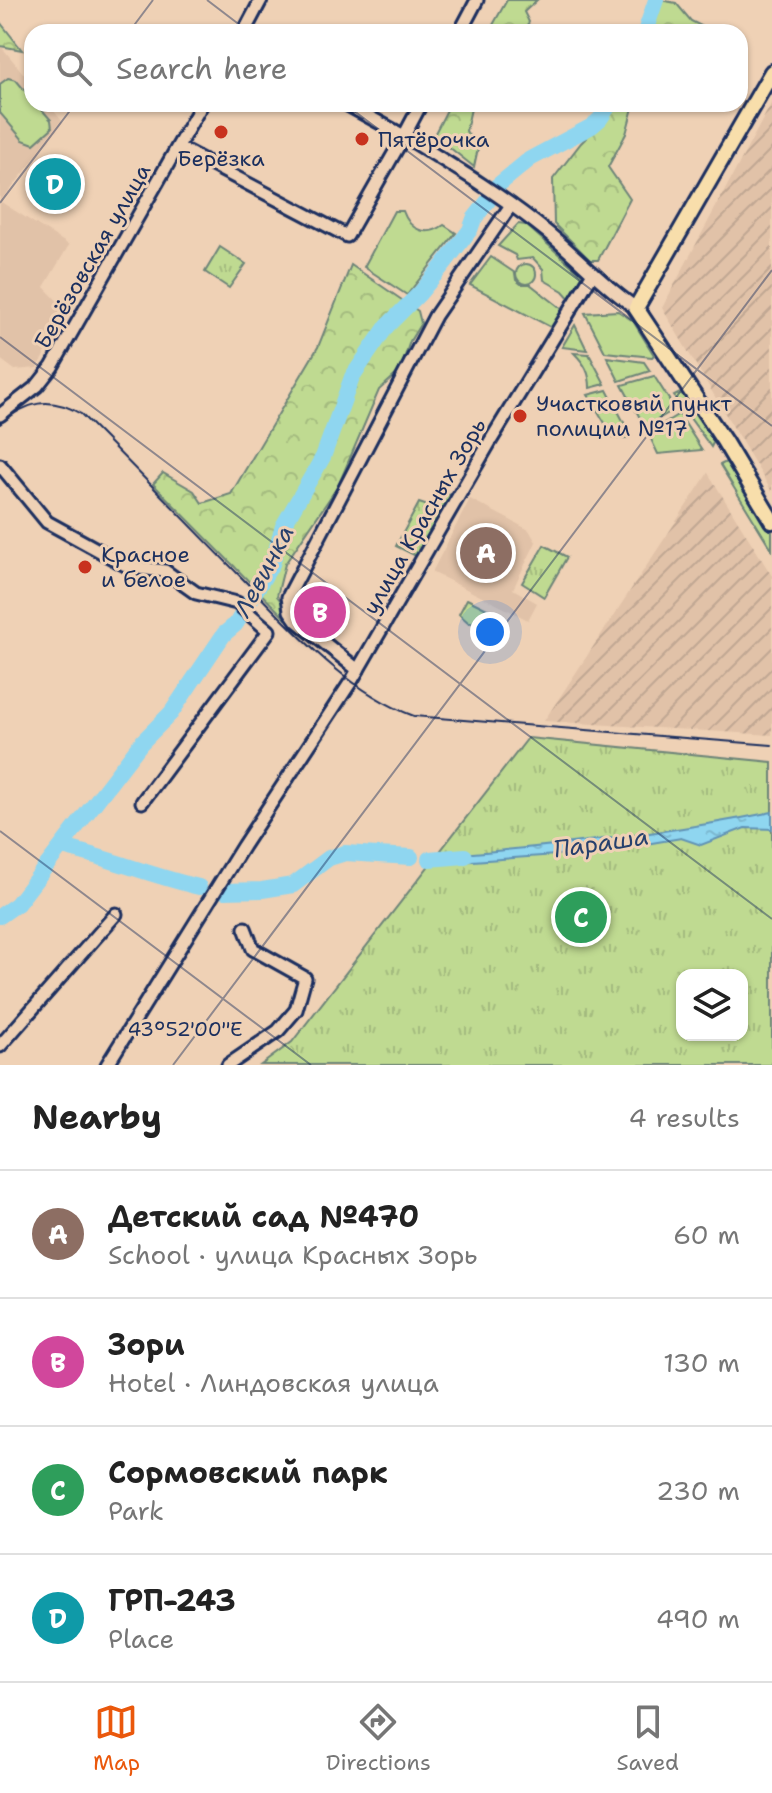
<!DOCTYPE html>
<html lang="en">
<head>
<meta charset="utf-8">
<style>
  :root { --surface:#fff; --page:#f2f2f2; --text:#222; --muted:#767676; --line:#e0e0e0; --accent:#ea580c }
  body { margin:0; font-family:"Shantell Sans",sans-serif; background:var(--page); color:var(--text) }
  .controls { position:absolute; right:24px; bottom:24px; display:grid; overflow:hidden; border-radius:16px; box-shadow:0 2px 6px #0004 }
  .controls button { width:72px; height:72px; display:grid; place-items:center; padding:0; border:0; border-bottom:2px solid var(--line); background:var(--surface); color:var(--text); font:40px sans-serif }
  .you { position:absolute; left:490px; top:632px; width:28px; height:28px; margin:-20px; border:6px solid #fff; border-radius:50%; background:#1a73e8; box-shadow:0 0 0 12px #1a73e833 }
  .badge { display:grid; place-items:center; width:52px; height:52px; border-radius:50%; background:var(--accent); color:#fff; font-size:26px; font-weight:700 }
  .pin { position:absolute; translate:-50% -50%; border:4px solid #fff; box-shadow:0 2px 8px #0006 }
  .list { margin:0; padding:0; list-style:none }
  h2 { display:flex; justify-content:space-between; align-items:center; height:104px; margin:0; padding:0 32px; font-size:34px }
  h2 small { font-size:26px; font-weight:400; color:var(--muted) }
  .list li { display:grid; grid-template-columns:52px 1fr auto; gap:24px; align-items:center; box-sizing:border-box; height:128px; padding:0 32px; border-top:2px solid var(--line) }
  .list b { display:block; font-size:30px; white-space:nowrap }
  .list p { margin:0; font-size:26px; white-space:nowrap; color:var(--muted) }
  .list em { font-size:26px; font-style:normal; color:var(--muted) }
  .icon { flex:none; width:44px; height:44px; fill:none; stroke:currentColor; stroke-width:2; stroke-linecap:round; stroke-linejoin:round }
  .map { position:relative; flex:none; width:772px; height:1065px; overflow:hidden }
  .search { position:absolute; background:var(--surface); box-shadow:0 2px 6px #0004; left:24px; right:24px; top:24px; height:88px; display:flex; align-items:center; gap:20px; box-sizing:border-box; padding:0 28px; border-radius:24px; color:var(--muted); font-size:30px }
  .sheet { height:616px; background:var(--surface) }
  nav { display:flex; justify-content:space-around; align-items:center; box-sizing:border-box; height:112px; border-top:2px solid var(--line); background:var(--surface); font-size:22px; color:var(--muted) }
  nav a { display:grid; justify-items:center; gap:4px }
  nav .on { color:var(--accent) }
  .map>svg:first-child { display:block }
</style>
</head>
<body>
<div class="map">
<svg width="772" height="1065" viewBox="0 0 772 1065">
  <defs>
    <pattern id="industrial-furrows" width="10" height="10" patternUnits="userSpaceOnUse" patternTransform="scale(2)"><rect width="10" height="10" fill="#e1c2a8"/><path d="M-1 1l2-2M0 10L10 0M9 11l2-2" fill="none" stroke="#c0a793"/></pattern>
    <pattern id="forest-crowns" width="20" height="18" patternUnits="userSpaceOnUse" patternTransform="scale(2)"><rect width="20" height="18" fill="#bfda91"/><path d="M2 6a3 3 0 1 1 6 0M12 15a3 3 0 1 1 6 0" fill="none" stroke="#a4bb7f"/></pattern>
    <pattern id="park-tufts" width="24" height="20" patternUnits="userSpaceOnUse" patternTransform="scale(2)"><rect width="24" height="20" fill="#bfda91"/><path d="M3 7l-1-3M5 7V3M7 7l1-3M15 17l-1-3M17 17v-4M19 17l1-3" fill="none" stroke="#a4bb7f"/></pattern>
    <pattern id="water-ripples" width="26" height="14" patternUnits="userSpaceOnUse" patternTransform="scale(2)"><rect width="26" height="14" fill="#8fd6f0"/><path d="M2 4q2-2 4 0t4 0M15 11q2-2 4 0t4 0" fill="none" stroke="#7bb8d0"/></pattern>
  </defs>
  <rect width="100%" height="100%" fill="#efd1b5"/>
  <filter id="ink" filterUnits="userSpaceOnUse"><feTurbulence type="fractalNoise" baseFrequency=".0125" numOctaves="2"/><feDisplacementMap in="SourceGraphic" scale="16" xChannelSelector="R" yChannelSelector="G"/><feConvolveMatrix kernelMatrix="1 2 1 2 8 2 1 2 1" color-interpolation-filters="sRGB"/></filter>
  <g filter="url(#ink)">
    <!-- built -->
    <g fill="#e1c2a8">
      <path d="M0 45 32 84V104H48L63 122 1 202 69 245 44 287 68 312 37 368 15 370 0 359Z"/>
      <path d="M470 499 529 530 536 542 513 589 537 603 528 620 432 572Z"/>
    </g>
    <!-- industrial -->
    <g fill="url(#industrial-furrows)">
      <path d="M772 102V492L662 308Z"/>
      <path d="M708 473 772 576V735L544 721Z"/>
    </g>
    <!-- grass -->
    <g fill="#bfda91" stroke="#6d8478" stroke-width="2">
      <path d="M8 78 16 80 32 99V104H37L51 120 52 128 34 144 23 140 0 113V84Z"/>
      <path d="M394 211H403C410 231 427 237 444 225L456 233 407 295 364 267Z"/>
      <path d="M518 224 526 225 581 274 583 278 571 300 563 291 544 280 543 269 533 258 517 260 515 255 498 246Z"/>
      <path d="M491 257 515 273 516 280 521 284H530L566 312 556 330 470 285Z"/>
      <circle cx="526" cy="274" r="10"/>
      <path d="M618 311 633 321 654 355 652 357 605 352 585 313Z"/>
      <path d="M575 325 587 350 562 347Z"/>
      <path d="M574 353 589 354 605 384 590 388C590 373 585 364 574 353Z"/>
      <path d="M607 357 644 362 650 371 619 381Z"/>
      <path d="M654 376 675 409 645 427 622 385Z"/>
      <path d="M607 390 631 436 623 439 614 438 588 395Z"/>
      <path d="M680 393 685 395 716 437 711 447 674 396Z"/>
      <path d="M679 414 702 450 658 454 648 433Z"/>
      <path d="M730 460 772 530V550L720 465Z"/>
    </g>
    <!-- forest -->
    <g fill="url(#forest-crowns)" stroke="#6d8478" stroke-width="2">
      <path d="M507 0H537L524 12 529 22 524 32H489Z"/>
      <path d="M660 0 676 3 691 21 713 32H649Z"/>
      <path d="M0 22 22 50 0 46Z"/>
      <path d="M450 104H472L466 131 478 148 474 167 434 135Z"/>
      <path d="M614 104H634L626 134 608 167 630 199 598 260H590L554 224 553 179 581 143 604 120Z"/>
      <path d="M351 265 418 311 421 323 410 341 400 371 379 390 338 486 285 564 277 596 285 606V618L153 484 163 473 194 491 202 503 231 494 318 347Z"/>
    </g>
    <!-- park -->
    <g fill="url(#park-tufts)" stroke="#6d8478" stroke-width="2" fill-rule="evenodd">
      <path d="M220 247 246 264 229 288 205 272Z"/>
      <path d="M443 491 452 496 418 557 396 546 419 503 434 508Z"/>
      <path d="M544 545 567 557 544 597 522 583Z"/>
      <path d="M467 599 499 615 495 621 469 623 459 614Z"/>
      <path d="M528 738 772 762V1065H261L292 1042ZM682 975H742V1035H682Z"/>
    </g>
    <!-- water -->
    <path fill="url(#water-ripples)" stroke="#6193b6" stroke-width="2" d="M772 812V829L745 828 701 845 681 838 599 852 443 863 449 855C558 846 665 834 772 812Z"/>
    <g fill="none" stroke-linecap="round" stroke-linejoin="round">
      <!-- river -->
      <g stroke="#8fd6f0" stroke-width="16">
        <path d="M645 32 656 0"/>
        <path d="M497 186 530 159 592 126 600 119 610 104"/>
        <path d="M62 847C109 858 152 876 199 887"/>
        <path d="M429 859 465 856"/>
        <path d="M224 891 262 890 293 885 329 858 345 853 411 857"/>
        <path d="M0 916 17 904 141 743 171 713 224 634 236 624 272 564 283 526 323 457 352 377 387 326 420 293 444 264 470 230 474 219 488 201"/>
      </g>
      <!-- minor casing -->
      <g stroke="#1b2f5e" stroke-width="17">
        <g id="minor">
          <path d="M244 32 261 0"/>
          <path d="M460 32 477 0"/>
          <path d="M421 104 404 136C453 166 503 196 547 232 578 257 603 286 636 308"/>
          <path d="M178 147 347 236 404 136 346 104"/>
          <path d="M0 415 37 386 52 367 202 104"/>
          <path d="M0 465 47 522 129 567 165 571 196 593 237 603 269 631 142 802"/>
          <path d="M358 670 297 621 290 611 288 597 435 316 511 205"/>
          <path d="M0 1046 116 914"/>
          <path d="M107 1065 243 846 352 680 491 440 593 273"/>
          <path d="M228 1065 278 1031 296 1010 305 978 253 949 245 928"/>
        </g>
      </g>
      <!-- major casing -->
      <g stroke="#1b2f5e" stroke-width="20">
        <path id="major" d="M772 72 636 308 724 441 772 521"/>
      </g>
      <!-- minor -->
      <use href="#minor" stroke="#efd1b5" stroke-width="11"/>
      <!-- major -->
      <use href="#major" stroke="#f8deab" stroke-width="14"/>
      <!-- tram -->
      <path stroke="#1b2f5e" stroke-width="2" d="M0 424C27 402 49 395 81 414 134 467 186 521 239 575 291 627 343 689 414 716L772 745"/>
    </g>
  </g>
  <!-- ticks -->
  <path fill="none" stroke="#1b2f5e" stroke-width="2" stroke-opacity="0.45" d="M207 0 249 32M129 32 153 0M345 104 772 426M0 203 75 104M0 337 772 919M0 831 311 1065M173 1065 772 270"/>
  <!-- markers -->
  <g fill="#c8321e" stroke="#efd1b5" stroke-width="3">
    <circle cx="221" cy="132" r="8"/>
    <circle cx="362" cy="139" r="8"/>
    <circle cx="520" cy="416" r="8"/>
    <circle cx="85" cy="567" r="8"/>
  </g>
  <g text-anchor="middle" stroke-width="6" stroke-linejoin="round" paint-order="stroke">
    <!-- poi labels -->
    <g font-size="22" fill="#1b2f5e" stroke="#efd1b5" text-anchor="start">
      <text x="378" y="147">Пятёрочка</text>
      <text x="221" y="166" text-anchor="middle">Берёзка</text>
      <text x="536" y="411">Участковый пункт<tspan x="536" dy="25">полиции №17</tspan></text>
      <text x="101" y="562">Красное<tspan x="101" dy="25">и белое</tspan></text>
    </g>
    <!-- street labels -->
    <g font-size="22" fill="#1b2f5e" stroke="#efd1b5">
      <text transform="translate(92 256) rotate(-60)" y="8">Берёзовская улица</text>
      <text transform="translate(424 516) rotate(-60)" y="8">улица Красных Зорь</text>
    </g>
    <!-- water labels -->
    <g font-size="24" font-style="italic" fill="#27406d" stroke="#efd1b5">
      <text transform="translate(264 571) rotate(-62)" y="8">Левинка</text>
      <text transform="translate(601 843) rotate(-8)" y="8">Параша</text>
    </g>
  </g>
  <g font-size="20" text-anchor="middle" fill="#1b2f5e" stroke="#efd1b5" stroke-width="6" stroke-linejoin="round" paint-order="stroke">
    <text x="185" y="1036">43°52'00"E</text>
  </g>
</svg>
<div class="controls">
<button><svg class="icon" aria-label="layers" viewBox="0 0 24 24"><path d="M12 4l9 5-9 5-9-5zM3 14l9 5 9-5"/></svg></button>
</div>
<div class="you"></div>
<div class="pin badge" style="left:486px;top:553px;background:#8d6e63">A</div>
<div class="pin badge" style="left:320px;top:612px;background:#d1479c">B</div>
<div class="pin badge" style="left:581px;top:917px;background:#2e9e5b">C</div>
<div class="pin badge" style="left:55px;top:184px;background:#0f9aa8">D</div>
<div class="search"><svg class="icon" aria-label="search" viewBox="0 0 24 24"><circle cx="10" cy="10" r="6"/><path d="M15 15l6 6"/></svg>Search here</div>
</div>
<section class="sheet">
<h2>Nearby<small>4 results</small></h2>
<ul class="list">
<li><span class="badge" style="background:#8d6e63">A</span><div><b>Детский сад №470</b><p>School · улица Красных Зорь</p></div><em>60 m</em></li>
<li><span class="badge" style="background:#d1479c">B</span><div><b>Зори</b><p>Hotel · Линдовская улица</p></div><em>130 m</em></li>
<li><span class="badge" style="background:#2e9e5b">C</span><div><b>Сормовский парк</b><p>Park</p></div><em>230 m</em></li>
<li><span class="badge" style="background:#0f9aa8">D</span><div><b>ГРП-243</b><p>Place</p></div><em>490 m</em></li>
</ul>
</section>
<nav>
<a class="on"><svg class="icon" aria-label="map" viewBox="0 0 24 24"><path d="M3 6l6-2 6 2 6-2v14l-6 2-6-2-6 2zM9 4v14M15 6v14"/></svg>Map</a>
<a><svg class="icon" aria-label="directions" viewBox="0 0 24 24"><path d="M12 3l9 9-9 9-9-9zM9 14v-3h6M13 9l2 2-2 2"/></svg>Directions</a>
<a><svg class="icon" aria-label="saved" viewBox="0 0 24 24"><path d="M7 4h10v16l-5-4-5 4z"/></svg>Saved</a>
</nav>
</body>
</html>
